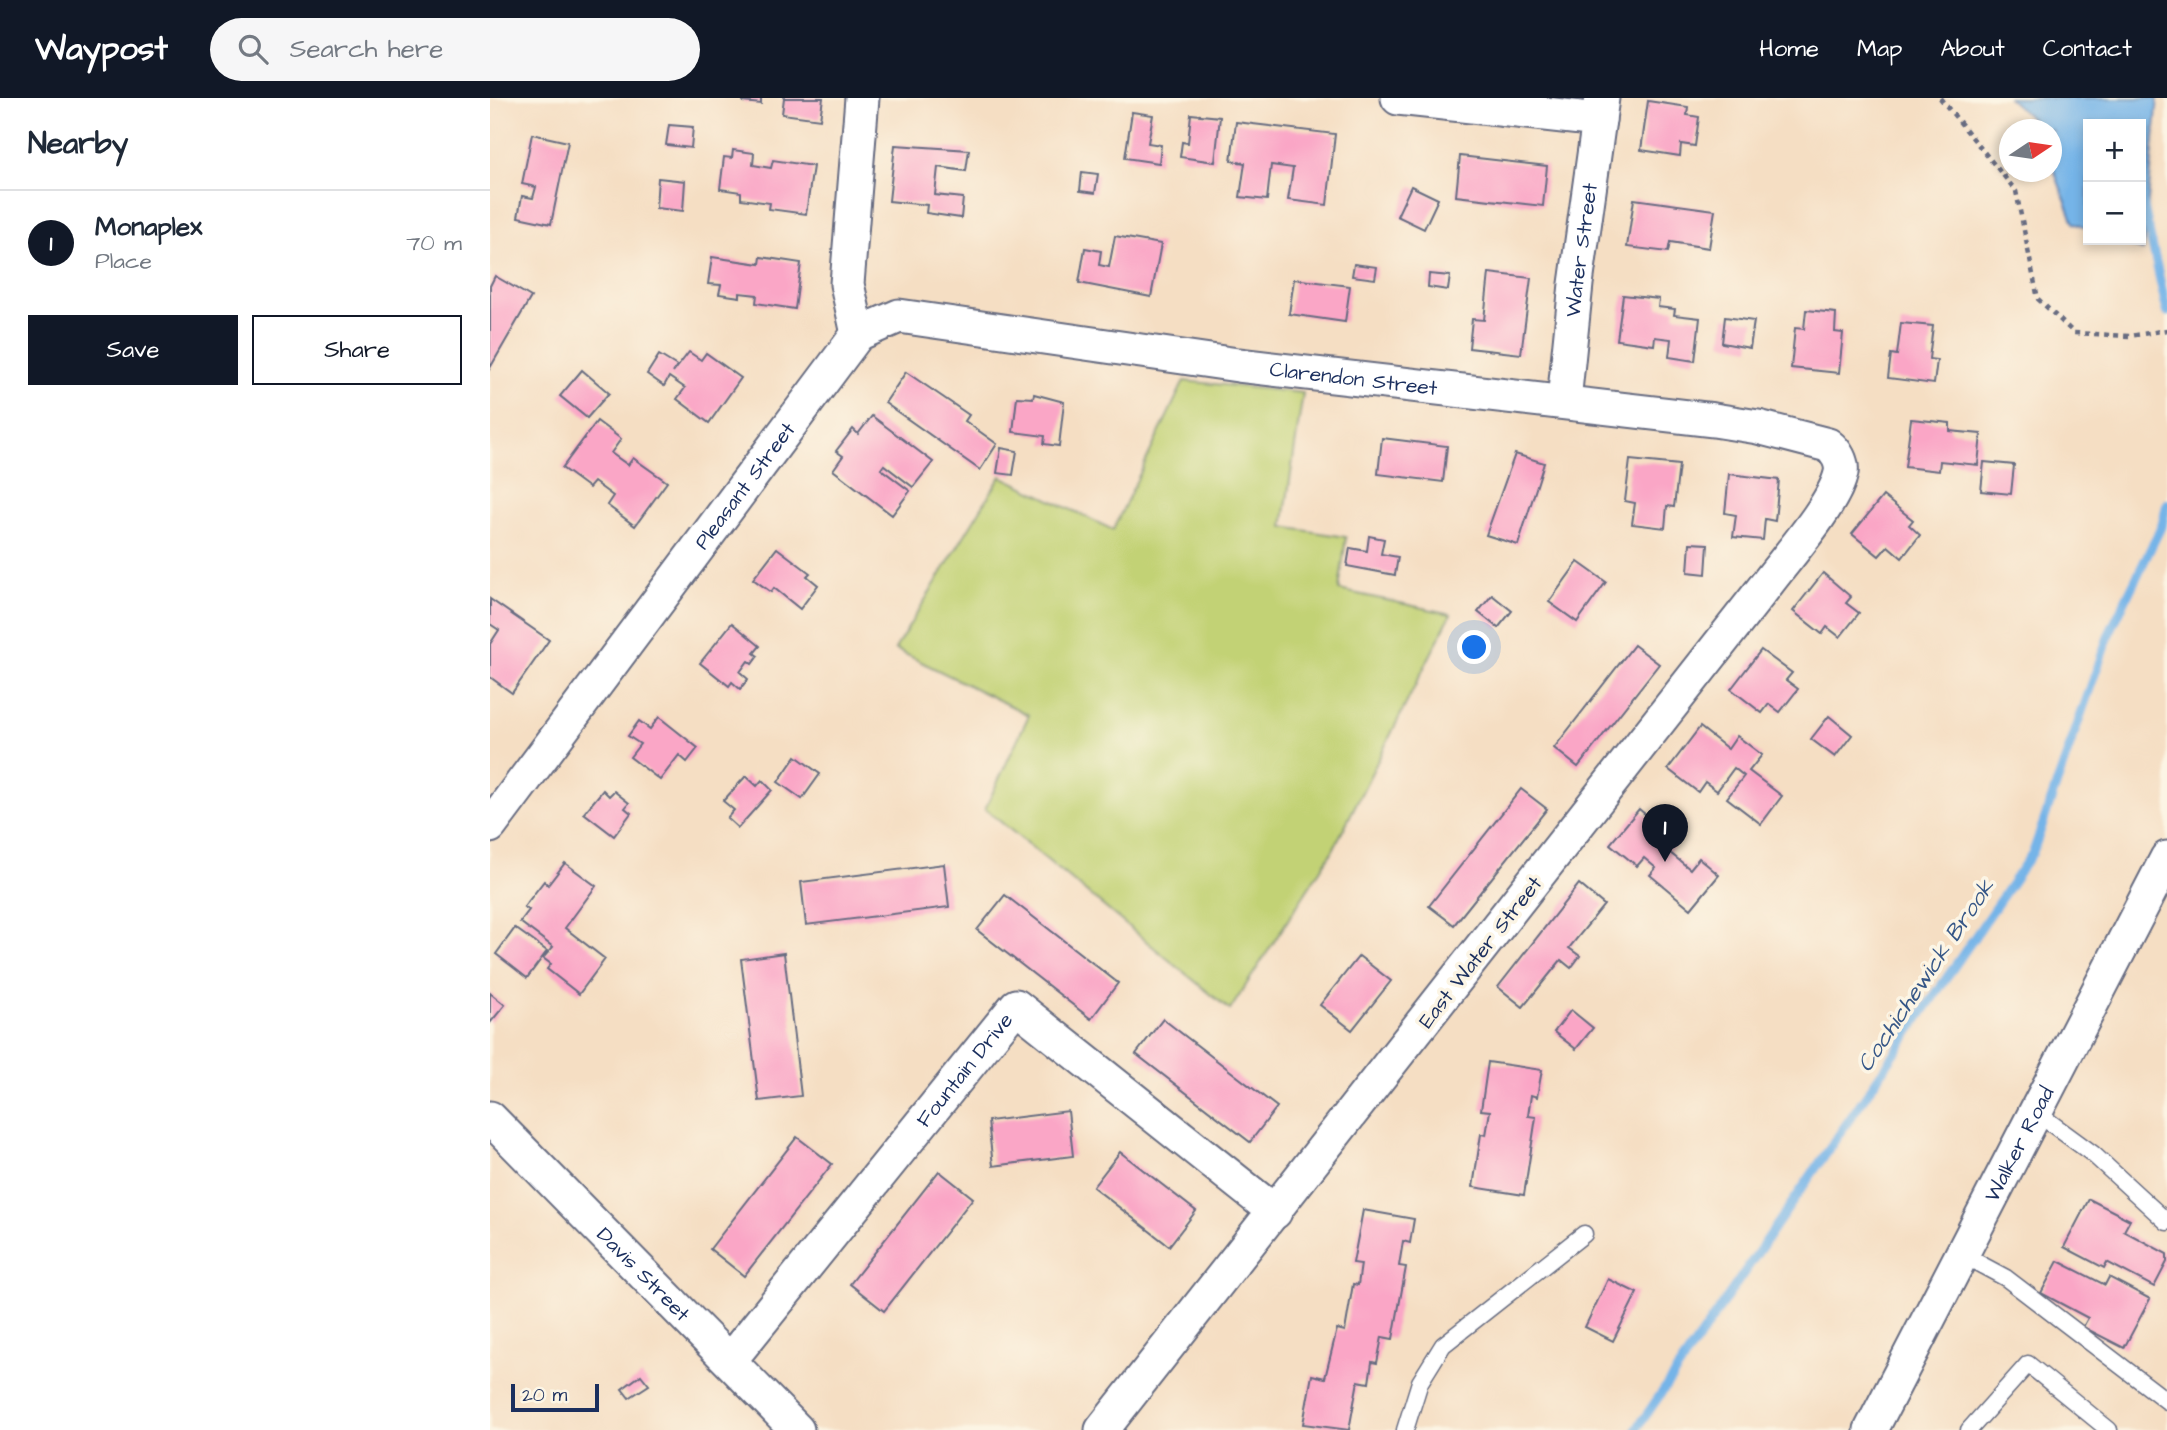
<!DOCTYPE html>
<html lang="en">
<head>
<meta charset="utf-8">
<style>
  :root { --surface:#fff; --page:#f6f6f7; --text:#1f2937; --muted:#747a83; --line:#e0e1e3; --accent:#111827 }
  body { margin:0; font-family:"Architects Daughter",sans-serif; background:var(--page); color:var(--text) }
  .controls { position:absolute; right:21px; top:21px; display:grid; overflow:hidden; border-radius:0px; box-shadow:0 4px 10px #0003 }
  .controls button { width:63px; height:63px; display:grid; place-items:center; padding:0; border:0; border-bottom:2px solid var(--line); background:var(--surface); color:var(--text); font:35px sans-serif }
  .compass { position:absolute; left:1509px; top:21px; width:63px; height:63px; border-radius:50%; background:var(--surface); box-shadow:0 4px 10px #0003; rotate:77deg }
  .scale { position:absolute; left:21px; bottom:18px; width:88px; box-sizing:border-box; padding-left:7px; border:4px solid #1b2f5e; border-top:0; font-size:19px; line-height:24px; white-space:nowrap; color:#1b2f5e; -webkit-text-stroke:5px #fcf5e5; paint-order:stroke }
  .you { position:absolute; left:985px; top:550px; width:24px; height:24px; margin:-18px; border:5px solid #fff; border-radius:50%; background:#1a73e8; box-shadow:0 0 0 10px #1a73e833 }
  .badge { display:grid; place-items:center; width:46px; height:46px; border-radius:50%; background:var(--accent); color:#fff; font-size:23px; font-weight:700 }
  .pin { position:absolute; translate:-50% -58px; filter:drop-shadow(0 2px 4px #0008) }
  .pin::after { content:''; position:absolute; top:37px; width:24px; height:21px; background:inherit; clip-path:polygon(0 0,100% 0,50% 100%) }
  .list { margin:0; padding:0; list-style:none }
  h2 { display:flex; justify-content:space-between; align-items:center; height:91px; margin:0; padding:0 28px; font-size:30px }
  h2 small { font-size:23px; font-weight:400; color:var(--muted) }
  .list li { display:grid; grid-template-columns:46px 1fr auto; gap:21px; align-items:center; box-sizing:border-box; height:105px; padding:0 28px; border-top:2px solid var(--line) }
  .list b { display:block; font-size:26px; white-space:nowrap }
  .list p { margin:0; font-size:23px; white-space:nowrap; color:var(--muted) }
  .list em { font-size:23px; font-style:normal; color:var(--muted) }
  .actions { display:flex; gap:14px; padding:21px 28px }
  .actions a { flex:1; padding:16px 0; border:2px solid var(--accent); border-radius:0px; text-align:center; font-size:24px; color:var(--accent) }
  .actions .main { background:var(--accent); color:#fff }
  .icon { flex:none; width:38px; height:38px; fill:none; stroke:currentColor; stroke-width:2; stroke-linecap:round; stroke-linejoin:round }
  .map { position:relative; flex:none; width:1677px; height:1332px; overflow:hidden }
  header { display:flex; align-items:center; gap:42px; box-sizing:border-box; height:98px; padding:0 35px; background:var(--accent); color:#fff }
  header strong { font-size:33px }
  nav { display:flex; gap:38px; margin-inline-start:auto; font-size:24px }
  .search { width:490px; height:63px; background:var(--page); display:flex; align-items:center; gap:18px; box-sizing:border-box; padding:0 24px; border-radius:38px; color:var(--muted); font-size:26px }
  main { display:flex }
  aside { flex:1; background:var(--surface) }
  .map>svg:first-child { display:block }
</style>
</head>
<body>
<header>
<strong>Waypost</strong>
<div class="search"><svg class="icon" aria-label="search" viewBox="0 0 24 24"><circle cx="10" cy="10" r="6"/><path d="M15 15l6 6"/></svg>Search here</div>
<nav><a>Home</a><a>Map</a><a>About</a><a>Contact</a></nav>
</header>
<main>
<aside>
<h2>Nearby<small></small></h2>
<ul class="list">
<li><span class="badge">1</span><div><b>Monaplex</b><p>Place</p></div><em>70 m</em></li>
</ul>
<div class="actions"><a class="main">Save</a><a>Share</a></div>
</aside>
<div class="map">
<svg width="1677" height="1332" viewBox="0 0 1677 1332">
  <rect width="100%" height="100%" fill="#fcf5e5"/>
  <filter id="ink" filterUnits="userSpaceOnUse"><feTurbulence type="fractalNoise" baseFrequency=".0143" numOctaves="2"/><feDisplacementMap in="SourceGraphic" scale="14" xChannelSelector="R" yChannelSelector="G"/><feConvolveMatrix kernelMatrix="1 2 1 2 8 2 1 2 1" color-interpolation-filters="sRGB"/></filter>
  <filter id="wash" filterUnits="userSpaceOnUse"><feTurbulence type="fractalNoise" baseFrequency=".00686" numOctaves="4" result="noise"/><feDisplacementMap in="SourceGraphic" scale="28" xChannelSelector="R" yChannelSelector="G"/><feGaussianBlur stdDeviation="1.57" result="paint"/><feColorMatrix in="noise" values="0 0 0 0 0 0 0 0 0 0 0 0 0 0 0 0 0 1.4 0 .05"/><feComposite in="paint" operator="in"/></filter>
  <g filter="url(#wash)">
    <rect width="100%" height="100%" fill="#f5dec3"/>
    <!-- green -->
    <path fill="#c2d274" stroke="#6e8069" stroke-width="2" d="M694 283 813 295 793 429 856 439 849 492 961 516 843 752 740 912 495 711 539 617 405 551 511 378 623 432Z"/>
    <!-- water -->
    <path fill="#74b4e8" stroke="#4872a3" stroke-width="2" d="M1518 0H1668L1653 153 1626 142H1651V26H1598V131L1584 125 1562 67V32L1548 31 1545 24Z"/>
    <g fill="none" stroke-linecap="round" stroke-linejoin="round">
      <!-- stream -->
      <g stroke="#74b4e8" stroke-width="9">
        <path d="M1651 96 1677 214"/>
        <path d="M1146 1332 1543 754 1619 536 1672 427 1677 405"/>
      </g>
    </g>
    <g id="blocks">
      <!-- building -->
      <g fill="#faa6c6">
        <path d="M253 0H271V6L253 4Z"/>
        <path d="M294 0H333L330 21 292 16Z"/>
        <path d="M1158 3 1198 9 1197 17 1209 19 1205 48 1191 46 1190 58 1151 52Z"/>
        <path d="M642 14 663 17 658 45 671 47 669 65 635 60Z"/>
        <path d="M701 16 730 19 725 64 690 59 692 44 698 45Z"/>
        <path d="M746 24 845 36 837 107 798 102 803 70 781 67 777 102 750 99 755 65 741 63Z"/>
        <path d="M179 27 203 29 201 50 176 47Z"/>
        <path d="M42 36 78 44 61 126 28 119 32 98 43 100 46 89 32 86Z"/>
        <path d="M405 47 479 52 476 73 448 69 445 97 473 100 471 120 436 115 437 107 399 103Z"/>
        <path d="M243 52 264 55 263 67 281 70 283 62 323 68 316 116 279 111 280 105 251 101V94L230 91 234 59 242 60Z"/>
        <path d="M970 58 1057 68 1053 108 966 98Z"/>
        <path d="M592 74 608 76 605 95 590 93Z"/>
        <path d="M168 80 195 83 193 113 166 110Z"/>
        <path d="M921 88 948 101 934 131 907 118Z"/>
        <path d="M1144 101 1225 112 1219 150 1180 144 1178 154 1137 149Z"/>
        <path d="M625 138 671 146 661 199 589 185 595 150 611 153 609 167 619 169Z"/>
        <path d="M222 159 270 166 271 159 311 165 305 211 266 205 267 197 250 195V199L229 196 231 187 218 186Z"/>
        <path d="M864 166 887 169 885 181 862 178Z"/>
        <path d="M999 175 1041 180 1031 256 979 250 982 221 994 222Z"/>
        <path d="M939 176 960 178 958 192 938 189Z"/>
        <path d="M5 178 41 199 0 270V188Z"/>
        <path d="M804 181 860 188 855 224 799 216Z"/>
        <path d="M1133 197 1169 201 1168 209 1185 211 1184 217 1210 220 1205 263 1179 259 1181 241 1165 239 1164 247 1127 242Z"/>
        <path d="M1316 212 1346 215 1345 234 1353 235 1349 275 1301 270 1305 230 1314 231Z"/>
        <path d="M1235 219 1264 223 1260 250 1232 245Z"/>
        <path d="M1411 225 1443 228 1439 261 1447 262 1444 286 1398 280 1401 256 1407 257Z"/>
        <path d="M199 254 211 262 216 255 251 280 219 325 187 301 195 290 179 279 174 288 157 276 169 257 187 268 183 275Z"/>
        <path d="M92 272 119 295 97 320 70 298Z"/>
        <path d="M416 274 479 317 475 323 507 346 490 372 395 305Z"/>
        <path d="M544 296 574 304 569 348 554 346 555 338 523 334 527 299 543 300Z"/>
        <path d="M382 318 443 364 423 389 394 367 391 371 420 393 402 417 343 372 353 358 346 353 363 331 368 336Z"/>
        <path d="M1421 321 1460 325V333L1491 336 1488 367 1450 363 1449 373 1415 369Z"/>
        <path d="M107 323 131 341 121 355 138 367 143 360 177 384 145 428 117 407 123 398 104 384 99 390 72 370Z"/>
        <path d="M892 340 957 348 953 384 888 376Z"/>
        <path d="M511 350 527 353 523 377 507 375Z"/>
        <path d="M1025 356 1054 365 1028 447 996 437Z"/>
        <path d="M1140 362 1189 367 1184 409 1177 408 1175 430 1142 426 1145 405 1135 403Z"/>
        <path d="M1494 364 1524 367 1521 396 1491 393Z"/>
        <path d="M1239 376 1289 382 1285 423 1275 421 1273 442 1243 439 1246 417 1235 415Z"/>
        <path d="M1393 398 1423 422 1419 427 1430 437 1412 460 1398 448 1389 458 1362 436Z"/>
        <path d="M879 438 894 441 891 456 908 459 905 477 857 468 860 450 877 453Z"/>
        <path d="M1200 445 1218 446 1216 476 1198 474Z"/>
        <path d="M287 450 320 475 317 478 328 487 310 511 284 490 281 494 263 481Z"/>
        <path d="M1088 464 1116 484 1087 524 1059 504Z"/>
        <path d="M1333 475 1361 499 1356 505 1369 515 1350 539 1337 529 1332 536 1303 513Z"/>
        <path d="M1002 497 1022 513 1008 530 988 514Z"/>
        <path d="M0 501 59 542 22 595 0 579V546L9 532 0 526Z"/>
        <path d="M242 525 270 548 264 555 268 558 262 566 258 563 250 574 258 581 250 591 242 584 239 588 210 565Z"/>
        <path d="M1144 547 1169 566 1088 669 1064 650Z"/>
        <path d="M1271 552 1302 575 1296 582 1308 591 1290 614 1279 606 1272 615 1241 591Z"/>
        <path d="M1339 618 1362 637 1345 659 1321 641Z"/>
        <path d="M169 619 208 650 197 664 189 657 170 682 140 659 150 646 138 638 149 623 160 631Z"/>
        <path d="M1210 629 1238 651 1247 638 1272 657 1259 673 1292 698 1271 726 1237 700 1254 678 1244 670 1227 693 1215 684 1208 694 1178 671Z"/>
        <path d="M306 658 330 676 312 701 288 684Z"/>
        <path d="M256 678 267 688 272 682 282 692 248 730 237 720 244 712 233 703Z"/>
        <path d="M1031 691 1057 711 964 827 939 808Z"/>
        <path d="M113 692 119 698 124 693 139 705 135 710 141 715 124 738 94 715Z"/>
        <path d="M1149 711 1177 735 1174 740 1184 748 1179 754 1200 771 1209 760 1229 777 1201 811 1160 777 1166 770 1154 760 1147 768 1120 746Z"/>
        <path d="M75 765 106 788 75 830 115 861 89 896 57 871 61 866 53 860 63 849 30 824 39 812 34 809 54 783 58 787Z"/>
        <path d="M454 766 459 809 316 827 311 784Z"/>
        <path d="M1089 786 1114 807 1079 850 1090 858 1081 870 1071 862 1033 909 1008 889Z"/>
        <path d="M515 797 628 885 601 921 487 832Z"/>
        <path d="M25 830 57 853 37 880 6 856Z"/>
        <path d="M294 855 311 998 269 1003 251 861Z"/>
        <path d="M869 858 901 883 862 932 830 907Z"/>
        <path d="M0 895 15 907 0 925Z"/>
        <path d="M1081 912 1103 930 1086 951 1064 934Z"/>
        <path d="M673 921 787 1009 760 1044 646 956Z"/>
        <path d="M998 964 1052 972 1047 999 1041 997 1038 1018 1046 1019 1034 1097 983 1089 991 1036 996 1037 1000 1013 991 1012Z"/>
        <path d="M578 1013 583 1058 503 1068 498 1023Z"/>
        <path d="M307 1039 342 1066 254 1178 220 1151Z"/>
        <path d="M630 1054 706 1113 679 1148 603 1089Z"/>
        <path d="M449 1073 483 1100 394 1213 360 1186Z"/>
        <path d="M1599 1101 1640 1122 1634 1133 1677 1156V1164L1664 1189 1617 1164 1614 1170 1574 1149Z"/>
        <path d="M873 1112 924 1121 920 1145 913 1143 909 1168 916 1169 903 1241 892 1239 887 1265 882 1264 879 1285 868 1283 859 1332 813 1326 822 1277 835 1280 847 1231 855 1233 863 1186 868 1187 871 1166 863 1165Z"/>
        <path d="M1568 1163 1615 1187 1619 1179 1660 1201 1634 1250 1593 1229 1598 1220 1551 1195Z"/>
        <path d="M1118 1181 1147 1195 1123 1243 1095 1229Z"/>
        <path d="M151 1277 159 1287 139 1300 132 1291Z"/>
      </g>
    </g>
  </g>
  <g filter="url(#ink)">
    <use href="#blocks" fill-opacity="0" stroke="#676c81" stroke-width="2"/>
    <g fill="none" stroke-linecap="round" stroke-linejoin="round">
      <!-- lane casing -->
      <g stroke="#676c81" stroke-width="19">
        <g id="lane">
          <path d="M1547 1015 1603 1056 1677 1124"/>
          <path d="M1473 1157 1516 1180 1677 1303"/>
          <path d="M915 1332 930 1284 953 1247 1094 1136"/>
          <path d="M1479 1332 1538 1266 1619 1332"/>
        </g>
      </g>
      <!-- street casing -->
      <g stroke="#676c81" stroke-width="37">
        <g id="street">
          <path d="M908 0 1109 22"/>
          <path d="M368 236 357 186 372 0"/>
          <path id="s1" d="M1074 303 1086 186 1112 0"/>
          <path id="s2" d="M0 728 368 236 409 218 748 267 1224 322 1268 329 1338 347C1346 353 1353 364 1351 375 1344 407 1296 460 1276 487L612 1332"/>
          <path id="s3" d="M0 1020 307 1332"/>
          <path id="s4" d="M240 1262 526 908 785 1114"/>
          <path id="s5" d="M1381 1332 1677 760"/>
        </g>
      </g>
      <!-- path -->
      <path stroke="#676c81" stroke-width="4.5" stroke-dasharray="5 5" stroke-linecap="butt" d="M1450 0 1526 93 1548 201 1584 235 1640 238 1677 232"/>
      <!-- lane -->
      <use href="#lane" stroke="#fff" stroke-width="16"/>
      <!-- street -->
      <use href="#street" stroke="#fff" stroke-width="33"/>
    </g>
  </g>
  <g text-anchor="middle" stroke-width="7" stroke-linejoin="round" paint-order="stroke">
    <!-- street labels -->
    <g font-size="21" fill="#1b2f5e" stroke="#fcf5e5">
      <text dy="7" stroke="none"><textPath href="#s1" startOffset="152">Water Street</textPath></text>
      <text dy="7" stroke="none"><textPath href="#s2" startOffset="1118">Clarendon Street</textPath></text>
      <text dy="7" stroke="none"><textPath href="#s2" startOffset="425">Pleasant Street</textPath></text>
      <text transform="translate(990 854) rotate(-52)" y="7">East Water Street</text>
      <text dy="7" stroke="none"><textPath href="#s4" startOffset="373">Fountain Drive</textPath></text>
      <text dy="7" stroke="none"><textPath href="#s5" startOffset="322">Walker Road</textPath></text>
      <text dy="7" stroke="none"><textPath href="#s3" startOffset="219">Davis Street</textPath></text>
    </g>
    <!-- water labels -->
    <g font-size="23" font-style="italic" fill="#365787" stroke="#fcf5e5">
      <text transform="translate(1435 877) rotate(-56)" y="8">Cochichewick Brook</text>
    </g>
  </g>
</svg>
<div class="controls">
<button>+</button>
<button>−</button>
</div>
<svg class="compass" viewBox="-18 -18 36 36"><path d="M0-13l5 13h-10z" fill="#e53935"/><path d="M0 13l5-13h-10z" fill="#747a83"/></svg>
<div class="scale">20 m</div>
<div class="you"></div>
<div class="pin badge" style="left:1175px;top:764px">1</div>
</div>
</main>
</body>
</html>
